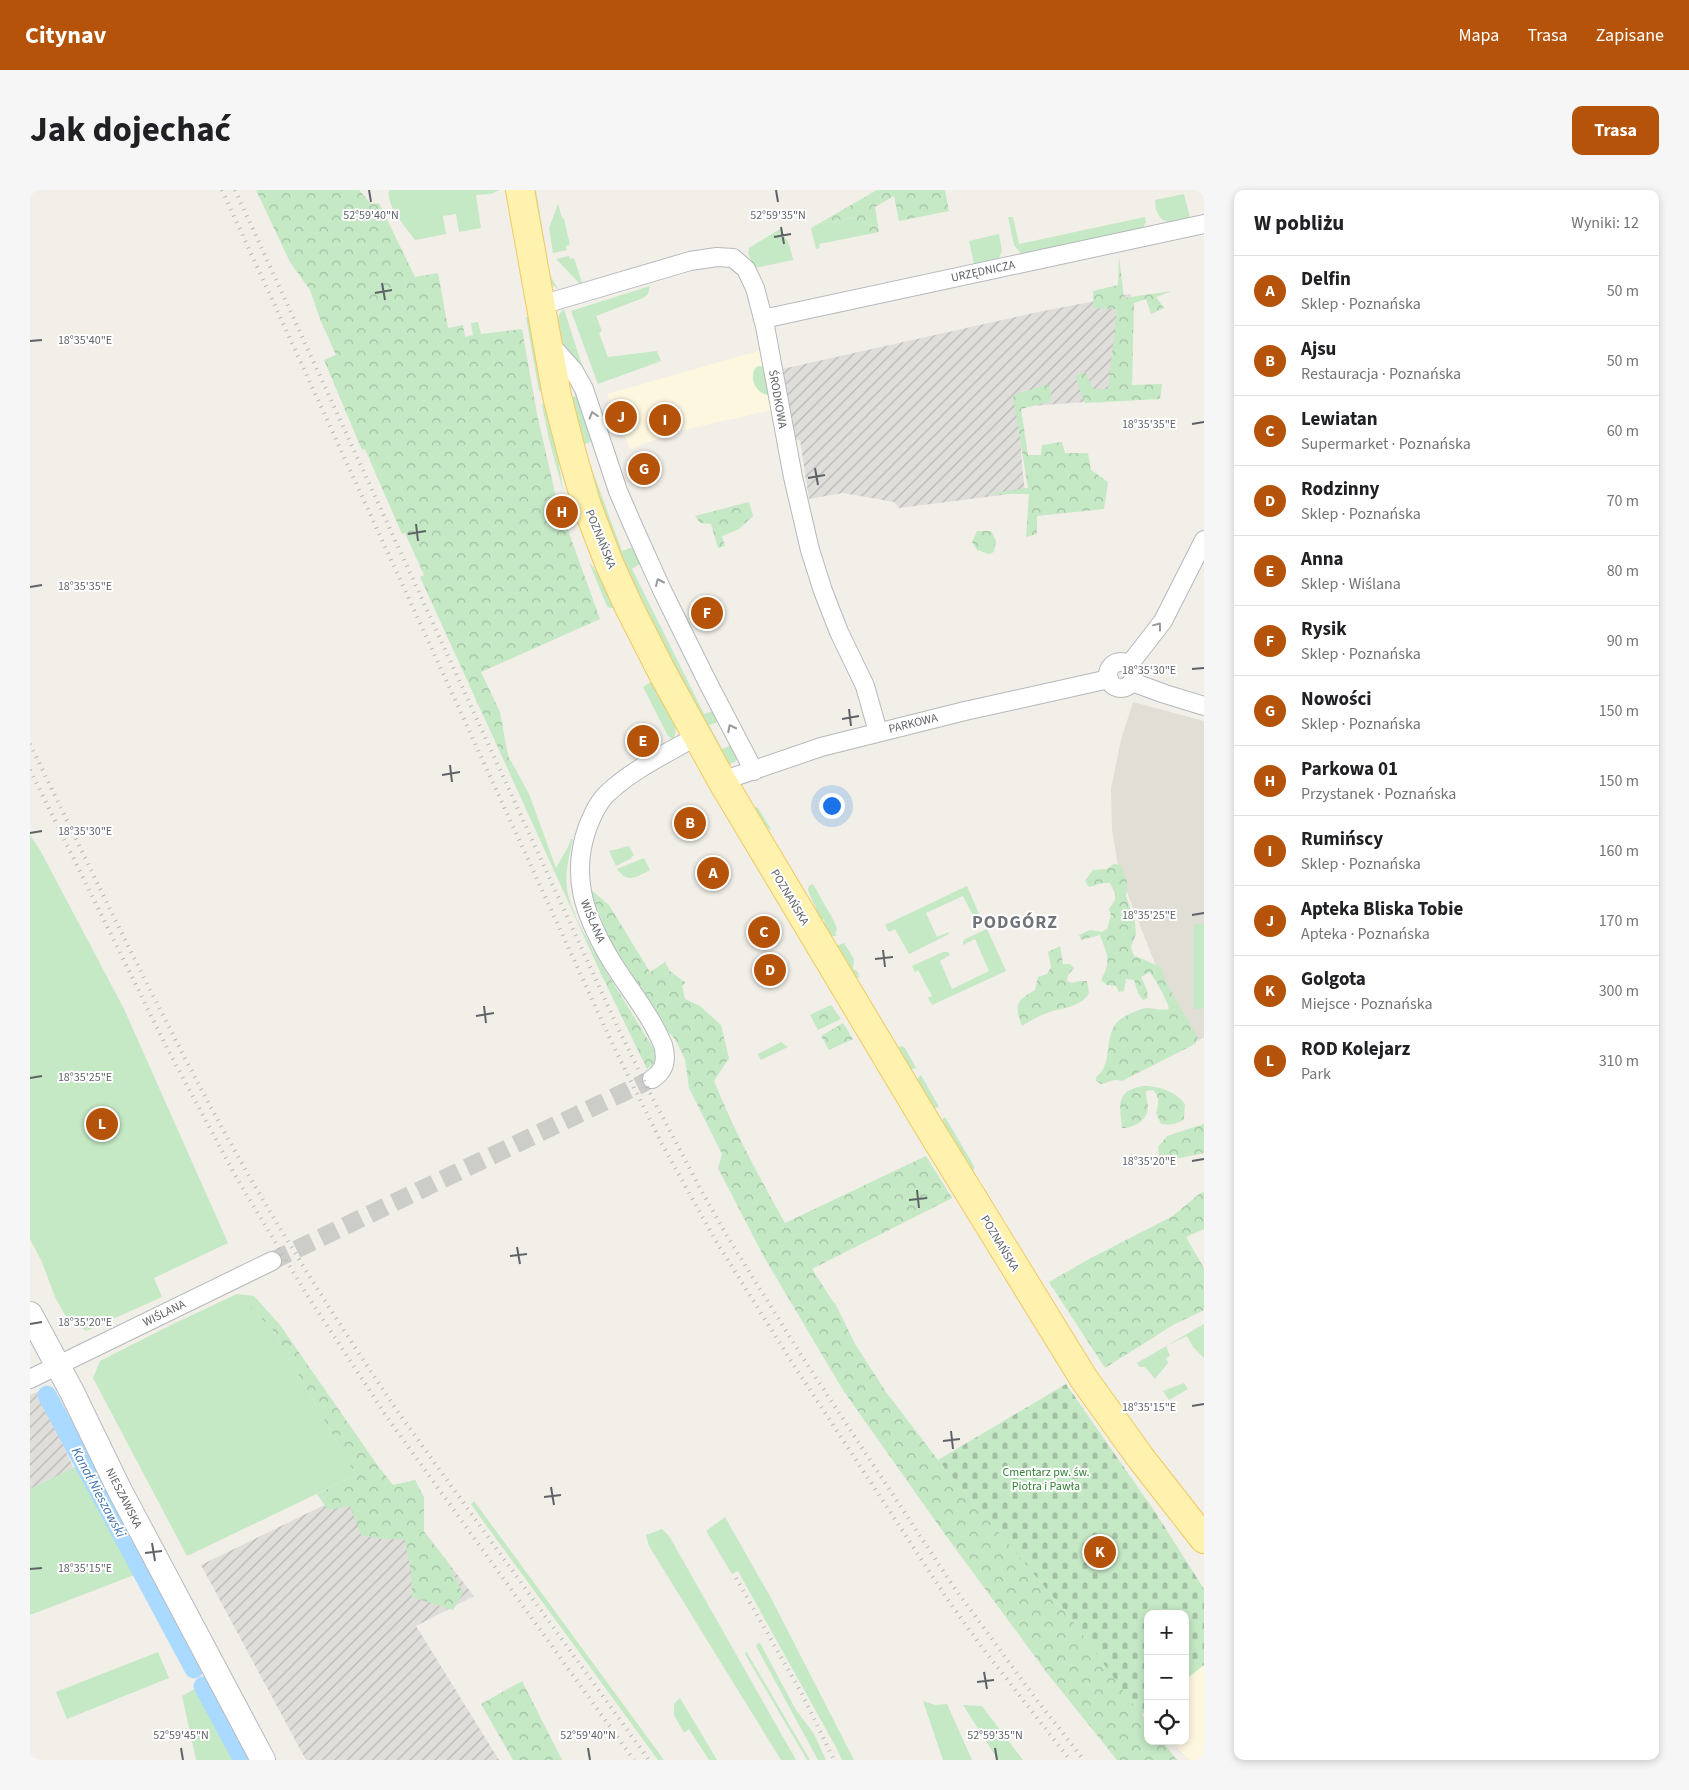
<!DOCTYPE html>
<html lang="pl">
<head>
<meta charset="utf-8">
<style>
  :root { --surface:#fff; --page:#f6f6f6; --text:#202124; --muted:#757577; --line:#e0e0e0; --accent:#b45309 }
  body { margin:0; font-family:"Source Sans 3",sans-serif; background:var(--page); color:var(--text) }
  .controls { position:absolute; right:15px; bottom:15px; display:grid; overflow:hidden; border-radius:10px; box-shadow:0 2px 8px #0003 }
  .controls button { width:45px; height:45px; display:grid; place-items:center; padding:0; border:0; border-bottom:1px solid var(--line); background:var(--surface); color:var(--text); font:25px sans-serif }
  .you { position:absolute; left:801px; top:615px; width:18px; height:18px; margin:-12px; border:4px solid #fff; border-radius:50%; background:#1a73e8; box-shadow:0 0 0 8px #1a73e833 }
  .badge { display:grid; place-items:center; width:32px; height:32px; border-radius:50%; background:var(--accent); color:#fff; font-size:16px; font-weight:700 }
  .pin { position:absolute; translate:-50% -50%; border:2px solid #fff; box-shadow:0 1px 5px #0006 }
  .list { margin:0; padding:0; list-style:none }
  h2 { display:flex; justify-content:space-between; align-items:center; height:65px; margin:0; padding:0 20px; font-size:21px }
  h2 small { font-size:16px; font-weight:400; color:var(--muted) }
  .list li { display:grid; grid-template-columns:32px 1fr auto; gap:15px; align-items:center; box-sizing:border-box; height:70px; padding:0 20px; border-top:1px solid var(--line) }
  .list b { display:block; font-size:19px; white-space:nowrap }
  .list p { margin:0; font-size:16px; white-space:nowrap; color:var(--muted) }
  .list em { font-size:16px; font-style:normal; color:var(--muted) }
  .icon { flex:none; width:28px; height:28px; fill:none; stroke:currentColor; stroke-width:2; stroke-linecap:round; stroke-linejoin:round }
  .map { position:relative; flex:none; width:1174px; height:1570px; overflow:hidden; border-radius:10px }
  header { display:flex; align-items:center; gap:30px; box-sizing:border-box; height:70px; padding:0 25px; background:var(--accent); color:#fff }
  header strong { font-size:24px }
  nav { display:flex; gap:28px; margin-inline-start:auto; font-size:18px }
  .intro { display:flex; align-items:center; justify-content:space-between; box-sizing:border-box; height:120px; padding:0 30px }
  h1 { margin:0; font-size:35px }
  .button { padding:12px 22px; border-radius:10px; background:var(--accent); color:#fff; font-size:18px; font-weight:700 }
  main { display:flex; gap:30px; padding:0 30px }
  aside { flex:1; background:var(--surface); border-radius:10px; box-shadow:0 2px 8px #0003 }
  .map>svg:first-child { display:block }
</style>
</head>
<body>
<header>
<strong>Citynav</strong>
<nav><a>Mapa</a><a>Trasa</a><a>Zapisane</a></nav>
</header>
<div class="intro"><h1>Jak dojechać</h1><a class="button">Trasa</a></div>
<main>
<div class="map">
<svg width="1174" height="1570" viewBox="0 0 1174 1570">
  <defs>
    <pattern id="industrial-furrows" width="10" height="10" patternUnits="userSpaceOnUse" patternTransform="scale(1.25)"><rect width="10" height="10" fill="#e0deda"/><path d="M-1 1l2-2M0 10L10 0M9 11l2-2" fill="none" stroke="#b9b8b5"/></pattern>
    <pattern id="forest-crowns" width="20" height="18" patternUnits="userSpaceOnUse" patternTransform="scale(1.25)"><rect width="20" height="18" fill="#c5e8c5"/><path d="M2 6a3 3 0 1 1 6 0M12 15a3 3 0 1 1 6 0" fill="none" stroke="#a3c0a4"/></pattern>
    <pattern id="cemetery-stones" width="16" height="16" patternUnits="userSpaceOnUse" patternTransform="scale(1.25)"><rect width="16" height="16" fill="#c5e8c5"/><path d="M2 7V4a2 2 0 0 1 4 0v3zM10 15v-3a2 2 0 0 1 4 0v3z" fill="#a3c0a4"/></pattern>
  </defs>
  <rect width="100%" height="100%" fill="#f1efe8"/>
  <!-- commercial -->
  <g fill="#fef7e0">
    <path d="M732 160 742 220 649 241 600 259 577 204Z"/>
    <path d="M1174 1475V1570H1160L1140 1551H1155V1490Z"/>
  </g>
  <!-- industrial -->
  <g fill="url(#industrial-furrows)">
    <path d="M1101 104 1100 141 1080 210 989 217 992 276 995 302 869 318 864 312 813 303 779 309 770 250H765L752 179 1008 122Z"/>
    <path d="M9 1201 44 1279 0 1299V1205Z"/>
    <path d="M352 1287 444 1406 386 1436 469 1570H276L171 1375Z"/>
  </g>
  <!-- education -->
  <path fill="#e1ded6" d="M1103 512 1174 531V848L1157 855 1089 682 1082 639 1081 599 1091 550Z"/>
  <!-- green -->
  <g fill="#c5e8c5">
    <path d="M359 0H469L461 4 446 5 451 38 429 42 426 24 413 26 416 44 385 50C376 37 356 17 359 0Z"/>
    <path d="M502 0H506L520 85 528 99 522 95 519 91Z"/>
    <path d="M1154 4 1160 28 1174 25V29C1152 32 1126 42 1125 10Z"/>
    <path d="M528 14 532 28 534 29 540 55 536 56 537 60 523 63 519 38Z"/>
    <path d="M826 27 829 46 789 54 790 58 786 59 781 38 795 30 796 33Z"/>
    <path d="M978 27H983L989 54 1115 27 1116 32 1111 41 992 65 984 55Z"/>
    <path d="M750 39 759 54 763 70 725 78 718 63 719 58Z"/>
    <path d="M969 44 972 61 968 70 945 78 939 51Z"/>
    <path d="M539 66 540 69 544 68 552 93H549L526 69Z"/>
    <path d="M620 96 618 104 613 108 566 126 572 141 569 143 578 167 627 161 631 171 568 194 541 121Z"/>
    <path d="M534 119 554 182C547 174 538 166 532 157 526 148 524 126 534 119Z"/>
    <path d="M496 127H500L514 203 509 201Z"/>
    <path d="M729 176 734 177 739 205C726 205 718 187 726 177Z"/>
    <path d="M549 205 563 248 560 252 553 255 592 361 603 357 605 358 611 373 602 379 674 524 683 521 689 529 688 532 679 535 692 559 702 555 706 558 709 566 705 572 699 574 692 567C644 482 597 396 565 303 555 272 545 240 540 208Z"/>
    <path d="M516 212 525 247 533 301 519 249 512 215 513 213Z"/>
    <path d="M559 372 577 396 586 417 584 418H580L577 416Z"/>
    <path d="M621 492 626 493C633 508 653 534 643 549L638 546 613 497Z"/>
    <path d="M487 582 499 604 526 678 538 657 541 649H543C539 665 535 682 537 699 541 725 564 760 577 783L572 786 480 584Z"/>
    <path d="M725 617 728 618 741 639 740 640 721 619Z"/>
    <path d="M0 645 10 660 94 819 198 1053 124 1088 132 1107 56 1141 35 1125 25 1107 12 1072 0 1049Z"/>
    <path d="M599 656 604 665 601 667 602 668 586 676 579 661Z"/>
    <path d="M614 668 620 680C606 687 598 694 587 679Z"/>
    <path d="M783 694 804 731 807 739 805 744 808 745 800 747 793 733 795 732 794 729 791 730 778 700 779 696Z"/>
    <path d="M937 696 952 731 947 733 933 706 896 723 907 747 919 742V744L879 764 865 739 859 742 855 735Z"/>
    <rect x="1164" y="734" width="10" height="85"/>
    <path d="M957 739 976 781 902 815 898 808 902 806 888 780 885 782 882 776 913 762H918L920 765 910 771 922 799 959 781 945 749 933 755V752L935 749Z"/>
    <path d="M814 753 824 769 823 779 828 782 829 787 826 788 821 786 806 756Z"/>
    <path d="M751 852 758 857 731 870 728 864Z"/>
    <path d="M872 856 875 858 886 878 879 880 867 862 868 857Z"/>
    <path d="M891 885 909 917 902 919 885 891Z"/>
    <path d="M915 927 944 976V979L942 981 910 932Z"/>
    <path d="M207 1104 242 1139 326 1285 157 1366 63 1188 70 1171 145 1133Z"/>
    <path d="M1174 1134V1168L1163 1157 1157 1146 1136 1156 1140 1166 1136 1168 1138 1173 1125 1189 1115 1177H1110L1107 1173Z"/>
    <path d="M1154 1193 1158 1199 1139 1210 1133 1201Z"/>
    <path d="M53 1273 112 1382 0 1425V1299Z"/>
    <path d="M444 1311 634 1570H628L456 1335 441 1314Z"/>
    <path d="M695 1327 741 1408 824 1570H812L807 1559 708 1381 702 1384 676 1341Z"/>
    <path d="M632 1339 639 1346 766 1570H751L619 1356 616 1345Z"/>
    <path d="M730 1453 766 1520 784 1544 796 1570H788L726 1456 727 1454Z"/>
    <path d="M716 1461 780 1570H777L715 1464Z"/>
    <path d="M128 1462 139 1488 37 1529 26 1502Z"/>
    <path d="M180 1493 223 1570H166L152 1506 173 1494Z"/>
    <path d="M650 1508 687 1570H679L659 1539 654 1543 644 1525V1514Z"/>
    <path d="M893 1511 905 1515 917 1514 942 1570H913Z"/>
    <path d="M933 1515 952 1516 993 1570H968Z"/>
  </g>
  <!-- forest -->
  <g fill="url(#forest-crowns)">
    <path d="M226 0H329L341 14 349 13 385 87 408 83 418 138 433 135 435 147 443 145 441 133 448 132 451 144 492 139 507 224 526 307 570 429 451 482 470 522 478 566 487 582 480 584 390 387 394 385 375 343 372 344 335 259 332 260 294 170 306 165 290 129 280 100 260 72Z"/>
    <path d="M847 0H915L919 21 869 31 864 6 845 17 849 42 829 46 825 27 796 33 795 30Z"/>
    <path d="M1089 67 1094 108 1142 101 1126 107 1134 118 1121 124 1116 109 1104 113 1102 195 1132 194 1130 209 1055 213 1045 186 1055 182 1063 199H1078L1087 119 1063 118V101L1088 95Z"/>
    <path d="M1019 194 1022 211 991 219 998 265H1011L1012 255 1032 252 1035 263H1058L1061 280 1078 292 1074 319 1007 326V344L996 347 999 304H953L998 298 983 205Z"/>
    <path d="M719 312 723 326 709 339 692 346 695 356 688 358 681 334 670 333 665 326Z"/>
    <path d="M947 341H961L966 351 964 362 959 364 947 360 942 352Z"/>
    <path d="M1084 674 1091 675 1097 692 1096 706 1105 732 1106 744 1101 757 1104 766C1114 768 1120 774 1130 776L1138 796 1168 848 1165 854 1092 891C1083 888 1079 893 1071 894L1066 891V887C1086 874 1070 839 1094 827 1100 823 1110 819 1116 818 1124 818 1131 821 1139 819 1138 812 1124 786 1119 782L1111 787 1117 800 1118 808 1113 810 1108 803 1104 790 1096 789 1094 801 1089 802 1086 796 1077 795 1071 790C1082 770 1077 765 1070 745L1051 750 1049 745 1060 740 1072 742 1077 739 1081 725 1079 719 1085 710V703L1080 693H1073L1059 697 1055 691 1063 680 1076 679Z"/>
    <path d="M559 698 579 715 620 782 635 772 640 781 656 793 652 795 655 809 670 816 691 835 699 868 684 891C704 940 729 987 755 1033L896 966 922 1008 782 1079 804 1113H805L825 1154 856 1202 908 1270 1040 1427 1118 1533V1551H1132L1147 1570H1087L1017 1483 914 1343 813 1200 734 1067 688 978 692 964 659 898 655 869 645 849 625 828 580 751Z"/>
    <path d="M1030 756 1033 774H1040L1044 778 1038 785 1037 791 1042 793 1050 791H1057L1059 803C1050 818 1033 817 1017 823 1008 826 1000 831 992 836 984 814 986 811 1005 800L1008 787 1017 784 1021 777 1018 762Z"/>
    <path d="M577 783 625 861 627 871 617 879 572 786Z"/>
    <path d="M801 815 811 829 788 840 780 825Z"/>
    <path d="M813 833 823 849 799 860 791 846Z"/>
    <path d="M1113 896C1129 896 1145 901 1155 914L1154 929C1146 935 1140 935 1131 934L1126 923C1129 914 1130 907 1123 900L1116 901C1116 906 1117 912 1118 917 1118 930 1104 938 1092 938 1090 914 1085 901 1113 896Z"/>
    <path d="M1174 934V963L1135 971 1129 965 1128 957 1137 946Z"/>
    <path d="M1174 1002V1039L1156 1047 1174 1078V1120L1143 1135 1075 1178 1019 1092 1061 1068 1143 1026 1169 1004Z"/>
    <path d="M207 1104 224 1106 250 1135 348 1276 363 1295 385 1290 394 1307V1342L417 1371 433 1403 423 1420 382 1407 381 1381 374 1349H351L331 1345 320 1316 298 1320 287 1304 326 1285 242 1139Z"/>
    <path d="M492 1491 532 1570H483L451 1514Z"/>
  </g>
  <!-- cemetery -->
  <path fill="url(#cemetery-stones)" d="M1036 1194 1125 1322 1174 1399V1475L1155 1490V1424H1118V1520L1111 1525 1040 1427 908 1270Z"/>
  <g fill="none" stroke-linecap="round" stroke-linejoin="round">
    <!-- canal -->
    <g stroke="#aadaff" stroke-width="19">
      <path d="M17 1205 164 1479"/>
      <path d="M173 1496 213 1570"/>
    </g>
    <!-- minor-tunnel -->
    <path stroke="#ccccc8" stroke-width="18" stroke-dasharray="18 9" stroke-linecap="butt" d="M242 1071 622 889"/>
    <!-- minor casing -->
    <g stroke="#b5b8bc" stroke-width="20">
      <g id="minor">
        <path d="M511 115 660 71 687 67 703 68 716 79 725 98 735 136 763 287 780 360 793 401 809 442 835 496 848 542"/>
        <path d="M733 129 1174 34"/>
        <path d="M519 153 544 181 554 199 588 301 604 338 632 400 678 493 724 581"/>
        <circle cx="1091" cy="485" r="13"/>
        <path d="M1099 475 1133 431 1174 350"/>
        <path d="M1102 492 1135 504 1174 516"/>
        <path d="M692 591 791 557 935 521 1079 489"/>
        <path d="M622 889C635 881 637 869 633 855 620 823 596 796 579 767 554 724 540 685 558 636 563 624 569 610 580 601 604 579 639 562 667 546"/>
        <path d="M0 1189 242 1071"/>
      </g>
    </g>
    <!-- secondary casing -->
    <g stroke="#b6babf" stroke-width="26">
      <path id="secondary" d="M0 1124 42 1202 89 1299 233 1570"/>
    </g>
    <!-- primary casing -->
    <g stroke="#f2c960" stroke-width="30">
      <path id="primary" d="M490 0 527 206 543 268 557 316 579 373 599 417 632 482 692 591 897 934 1054 1189 1110 1267 1174 1349"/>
    </g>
    <!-- minor -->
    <use href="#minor" stroke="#fff" stroke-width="18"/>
    <!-- secondary -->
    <use href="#secondary" stroke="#fff" stroke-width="24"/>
    <!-- primary -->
    <use href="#primary" stroke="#fff2af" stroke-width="28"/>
    <!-- rail -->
    <g stroke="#b6b7b8" stroke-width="4" stroke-dasharray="1 6" stroke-linecap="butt">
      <path d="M192 0 582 853 632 954 658 1001 686 1051 761 1171 918 1410 954 1460 1040 1570"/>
      <path d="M205 0 589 840 621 905 671 1000 697 1046 771 1165 923 1396 1006 1509 1054 1570"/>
      <path d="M0 554C60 678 119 802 184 923 240 1027 304 1127 370 1225L619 1570"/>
      <path d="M0 580 138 860 206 987 277 1105 359 1230 604 1570"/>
      <path d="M706 1388 772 1504 804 1570"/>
    </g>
  </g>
  <!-- one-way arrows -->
  <defs><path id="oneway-chevron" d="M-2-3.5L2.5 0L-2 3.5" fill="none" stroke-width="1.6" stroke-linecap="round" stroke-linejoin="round" transform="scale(1.25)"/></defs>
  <g stroke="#979a9d">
    <use href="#oneway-chevron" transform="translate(563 225) rotate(-107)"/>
    <use href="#oneway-chevron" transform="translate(629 392) rotate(-114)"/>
    <use href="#oneway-chevron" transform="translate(1128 436) rotate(-53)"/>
    <use href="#oneway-chevron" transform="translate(701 538) rotate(-117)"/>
  </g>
  <!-- ticks -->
  <path fill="none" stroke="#5f6368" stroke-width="2" d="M339 0 341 12M746 0 748 12M751 37 754 54M744 47 761 44M352 93 355 110M345 103 362 100M0 151 12 150M1162 234 1174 232M785 278 788 295M778 288 795 285M386 334 388 351M378 344 396 341M0 397 12 395M1162 479 1174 478M819 519 821 536M812 529 829 526M420 575 422 592M412 585 430 582M0 643 12 641M1162 725 1174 723M853 760 855 777M845 769 863 767M454 816 456 833M446 826 464 823M0 888 12 886M1162 971 1174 969M887 1000 889 1018M879 1010 897 1008M487 1057 490 1074M480 1066 497 1064M0 1134 12 1132M1162 1216 1174 1214M921 1241 923 1259M913 1251 930 1249M521 1297 524 1315M514 1307 531 1305M122 1353 125 1371M115 1363 132 1361M0 1379 12 1378M954 1482 957 1499M947 1492 964 1490M151 1558 153 1570M558 1558 560 1570M965 1558 967 1570"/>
  <g text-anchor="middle" stroke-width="4" stroke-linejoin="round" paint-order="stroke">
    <!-- street labels -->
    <g font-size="12" fill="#5f6368" stroke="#fff">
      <text transform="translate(953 81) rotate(-12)" y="4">URZĘDNICZA</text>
      <text transform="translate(748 209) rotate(80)" y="4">ŚRODKOWA</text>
      <text transform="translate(571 349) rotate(68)" y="4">POZNAŃSKA</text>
      <text transform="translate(883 533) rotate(-14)" y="4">PARKOWA</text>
      <text transform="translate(760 707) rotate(59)" y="4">POZNAŃSKA</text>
      <text transform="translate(563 731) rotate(67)" y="4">WIŚLANA</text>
      <text transform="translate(970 1053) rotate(59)" y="4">POZNAŃSKA</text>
      <text transform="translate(134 1123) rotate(-26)" y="4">WIŚLANA</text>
      <text transform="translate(94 1308) rotate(63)" y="4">NIESZAWSKA</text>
    </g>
    <!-- park labels -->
    <g font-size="12" fill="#348238" stroke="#fff">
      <text x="1016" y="1286">Cmentarz pw. św.<tspan x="1016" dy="14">Piotra i Pawła</tspan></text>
    </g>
    <!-- water labels -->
    <g font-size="14" font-style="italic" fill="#4174aa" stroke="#fff">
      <text transform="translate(69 1302) rotate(62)" y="5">Kanał Nieszawski</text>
    </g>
    <!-- district labels -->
    <g font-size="18" font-weight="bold" letter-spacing="1" fill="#70757a" stroke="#fff">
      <text x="985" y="738">PODGÓRZ</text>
    </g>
  </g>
  <g font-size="12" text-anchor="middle" fill="#5f6368" stroke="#fff" stroke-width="4" stroke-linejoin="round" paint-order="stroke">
    <text x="341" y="29">52°59'40"N</text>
    <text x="748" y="29">52°59'35"N</text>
    <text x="55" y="154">18°35'40"E</text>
    <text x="1119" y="238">18°35'35"E</text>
    <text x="55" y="400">18°35'35"E</text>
    <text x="1119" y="484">18°35'30"E</text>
    <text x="55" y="645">18°35'30"E</text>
    <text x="1119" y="729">18°35'25"E</text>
    <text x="55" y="891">18°35'25"E</text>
    <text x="1119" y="975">18°35'20"E</text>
    <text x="55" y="1136">18°35'20"E</text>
    <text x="1119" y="1221">18°35'15"E</text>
    <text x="55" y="1382">18°35'15"E</text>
    <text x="151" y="1549">52°59'45"N</text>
    <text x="558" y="1549">52°59'40"N</text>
    <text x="965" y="1549">52°59'35"N</text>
  </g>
</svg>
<div class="controls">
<button>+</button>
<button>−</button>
<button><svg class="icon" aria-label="locate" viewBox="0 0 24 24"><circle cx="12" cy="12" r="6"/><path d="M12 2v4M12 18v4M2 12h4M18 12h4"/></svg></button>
</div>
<div class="you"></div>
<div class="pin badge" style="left:683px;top:683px">A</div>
<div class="pin badge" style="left:660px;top:633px">B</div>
<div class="pin badge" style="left:734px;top:742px">C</div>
<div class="pin badge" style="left:740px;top:780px">D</div>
<div class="pin badge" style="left:613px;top:551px">E</div>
<div class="pin badge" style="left:677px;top:423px">F</div>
<div class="pin badge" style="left:614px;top:279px">G</div>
<div class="pin badge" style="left:532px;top:322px">H</div>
<div class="pin badge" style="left:635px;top:230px">I</div>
<div class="pin badge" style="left:591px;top:227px">J</div>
<div class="pin badge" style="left:1070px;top:1362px">K</div>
<div class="pin badge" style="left:72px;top:934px">L</div>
</div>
<aside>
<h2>W pobliżu<small>Wyniki: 12</small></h2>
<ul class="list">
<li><span class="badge">A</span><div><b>Delfin</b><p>Sklep · Poznańska</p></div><em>50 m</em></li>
<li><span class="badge">B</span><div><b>Ajsu</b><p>Restauracja · Poznańska</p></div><em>50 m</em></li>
<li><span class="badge">C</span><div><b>Lewiatan</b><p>Supermarket · Poznańska</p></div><em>60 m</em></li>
<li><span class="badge">D</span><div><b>Rodzinny</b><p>Sklep · Poznańska</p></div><em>70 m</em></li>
<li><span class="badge">E</span><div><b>Anna</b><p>Sklep · Wiślana</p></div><em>80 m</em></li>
<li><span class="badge">F</span><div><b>Rysik</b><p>Sklep · Poznańska</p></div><em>90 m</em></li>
<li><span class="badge">G</span><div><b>Nowości</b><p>Sklep · Poznańska</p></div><em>150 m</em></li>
<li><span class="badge">H</span><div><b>Parkowa 01</b><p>Przystanek · Poznańska</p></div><em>150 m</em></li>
<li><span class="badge">I</span><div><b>Rumińscy</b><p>Sklep · Poznańska</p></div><em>160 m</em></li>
<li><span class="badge">J</span><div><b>Apteka Bliska Tobie</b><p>Apteka · Poznańska</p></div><em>170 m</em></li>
<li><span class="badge">K</span><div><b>Golgota</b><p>Miejsce · Poznańska</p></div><em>300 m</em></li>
<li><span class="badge">L</span><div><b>ROD Kolejarz</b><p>Park</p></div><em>310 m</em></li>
</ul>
</aside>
</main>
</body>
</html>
